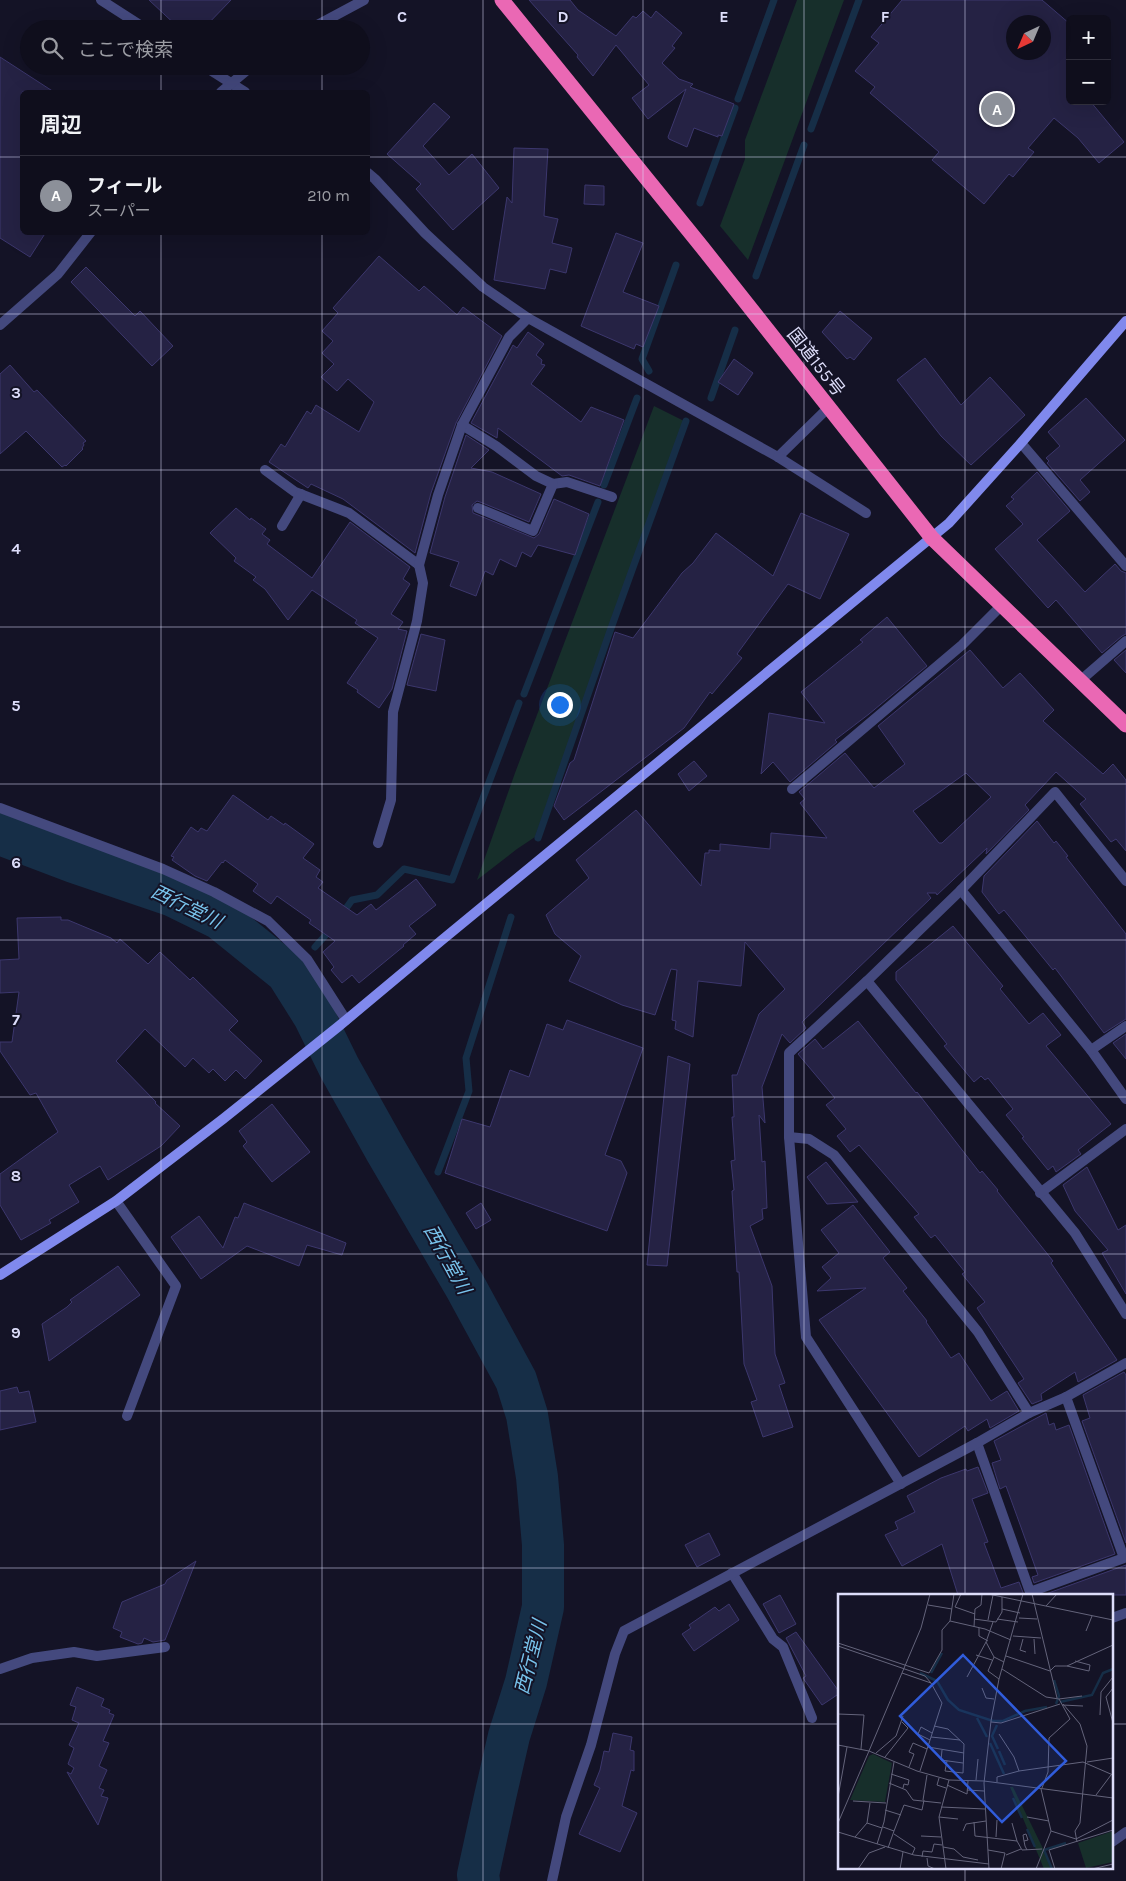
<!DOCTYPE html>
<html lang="ja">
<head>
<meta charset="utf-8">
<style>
  :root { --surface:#0f0e1c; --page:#1d1c29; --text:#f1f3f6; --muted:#9b9ca3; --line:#2f2e3b; --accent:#8c9099 }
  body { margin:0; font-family:Karla,"Noto Sans JP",sans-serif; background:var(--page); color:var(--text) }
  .controls { position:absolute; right:15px; top:15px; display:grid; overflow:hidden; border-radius:8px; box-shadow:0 5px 20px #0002 }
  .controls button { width:45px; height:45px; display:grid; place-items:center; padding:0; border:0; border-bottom:1px solid var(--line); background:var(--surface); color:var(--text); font:25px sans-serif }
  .compass { position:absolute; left:1006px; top:15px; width:45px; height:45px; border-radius:50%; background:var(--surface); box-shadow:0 5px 20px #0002; rotate:224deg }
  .you { position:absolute; left:559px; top:704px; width:18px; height:18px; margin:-12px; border:4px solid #fff; border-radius:50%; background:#1a73e8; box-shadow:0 0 0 8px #1a73e833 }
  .badge { display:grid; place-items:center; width:32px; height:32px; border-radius:50%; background:var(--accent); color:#fff; font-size:16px; font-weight:700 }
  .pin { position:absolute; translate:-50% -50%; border:2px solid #fff; box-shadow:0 1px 5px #0006 }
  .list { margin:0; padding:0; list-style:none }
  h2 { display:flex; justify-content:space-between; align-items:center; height:65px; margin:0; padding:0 20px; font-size:21px }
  h2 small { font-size:16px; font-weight:400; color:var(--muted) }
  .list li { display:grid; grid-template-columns:32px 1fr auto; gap:15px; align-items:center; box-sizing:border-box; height:80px; padding:0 20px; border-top:1px solid var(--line) }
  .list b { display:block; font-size:19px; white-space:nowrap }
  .list p { margin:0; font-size:16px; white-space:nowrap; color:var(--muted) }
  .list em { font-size:16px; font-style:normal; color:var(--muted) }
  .icon { flex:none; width:28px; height:28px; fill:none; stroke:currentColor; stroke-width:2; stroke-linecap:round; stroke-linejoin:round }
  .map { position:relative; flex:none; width:1126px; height:1881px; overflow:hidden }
  .search { position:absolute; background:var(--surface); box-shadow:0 5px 20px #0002; left:20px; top:20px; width:350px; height:55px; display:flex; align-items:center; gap:12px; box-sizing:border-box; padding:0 18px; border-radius:28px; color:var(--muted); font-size:19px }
  .panel { position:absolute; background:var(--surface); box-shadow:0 5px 20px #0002; left:20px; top:90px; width:350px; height:145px; border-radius:8px }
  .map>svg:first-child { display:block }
</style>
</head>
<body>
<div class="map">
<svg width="1126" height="1881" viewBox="0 0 1126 1881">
  <rect width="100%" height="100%" fill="#141326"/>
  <!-- green -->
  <g fill="#172f2b">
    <path d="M797 0H844L748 260 720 226 745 159V140Z"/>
    <path d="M654 406 684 421 535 837 517 849 477 880 515 773Z"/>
  </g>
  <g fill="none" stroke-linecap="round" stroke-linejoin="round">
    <!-- stream -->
    <g stroke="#162e47" stroke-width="7">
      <path d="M738 99 774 0"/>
      <path d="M811 129 859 0"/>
      <path d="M700 203 735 108"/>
      <path d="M756 276 804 145"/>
      <path d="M649 371 642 359 676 265"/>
      <path d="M711 398 735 330"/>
      <path d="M604 485 637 398"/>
      <path d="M524 694 598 502"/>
      <path d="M538 838 610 631 686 421"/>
      <path d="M342 914 352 900 377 895 404 869 452 880 519 703"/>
      <path d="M315 947 332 928"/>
      <path d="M438 1172 469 1091 466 1058 511 917"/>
    </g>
    <!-- river -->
    <path stroke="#162e47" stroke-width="42" d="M0 834 74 862 171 895 220 919 287 973 314 1016 339 1067 386 1151 466 1288 516 1380 527 1415 537 1477 543 1545V1607L526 1682 509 1736 495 1797 478 1875 479 1881"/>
  </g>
  <!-- building -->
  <g fill="#252244" stroke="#3c376d" fill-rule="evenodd">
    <path d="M149 0H231L203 29H180Z"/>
    <path d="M529 0H570L578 10 616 36 633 16 636 18 643 11 651 18 656 11 682 33 672 46 675 48 662 63 679 79 693 84 690 87 734 104 722 136 718 135V137L694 128 687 147 669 139 668 137 686 89 648 119 632 98 649 85 616 45 593 76 577 57 578 55Z"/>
    <path d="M902 0H1042L1070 24V101H1090L1124 142 1099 163 1078 138 1054 118 1028 148 1034 152 1013 177 1009 174 984 204 932 160 939 152 870 93 875 87 855 71 879 43 871 37ZM1014 22H1044V52H1014Z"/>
    <path d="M0 57 54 92H22V232H46L30 257 0 238Z"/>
    <path d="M434 103 450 117 423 146 449 175 472 154 499 188 453 230 416 189 421 184 387 154Z"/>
    <path d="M514 148 548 149 544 216 558 219 552 243 572 248 566 273 550 269 545 289 494 280 507 197 512 203Z"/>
    <path d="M585 185 604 186V205L584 204Z"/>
    <path d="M616 233 643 243 623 292 659 306 643 347 636 344 634 349 581 326Z"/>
    <path d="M379 256 419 291 424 286 457 315 463 307 502 336 456 423 431 493 415 553 343 499 311 484 308 488 269 462 281 444 285 447 307 411 311 414 316 405 359 432 374 402 348 379 337 391 321 377 334 364 322 353 333 341 322 331 338 313 333 308Z"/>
    <path d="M86 267 135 316 140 311 173 346 152 366 71 282Z"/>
    <path d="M840 311 872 338 854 360 850 357 847 359 822 332Z"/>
    <path d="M528 332 544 344 536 355 542 360 541 364 545 365 531 384 581 422 591 407 624 420 600 486 569 475 562 476 498 428 497 438 471 423 513 345 517 348Z"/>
    <path d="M925 358 961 405 990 377 1025 415 971 465 941 436 897 380Z"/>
    <path d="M734 359 753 373 738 395 718 382Z"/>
    <path d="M10 365 34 392 37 390 86 441 83 443 84 445 82 448 83 449 66 466 65 465 62 467 26 431 0 454V374Z"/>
    <path d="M1086 398 1125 440 1080 480 1090 492 1080 501 1047 463 1049 461 1046 458 1060 446 1048 432Z"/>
    <path d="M466 435 489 450 471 468 492 472 541 494 529 522 480 502 477 501 472 505 473 513 534 538 539 534 554 499 589 514 575 555 538 545 531 557 522 552 516 567 500 559 493 575 485 571 476 596 450 586 459 562 430 553 445 497Z"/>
    <path d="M1037 472 1070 511 1037 540 1085 592 1115 564 1121 571 1126 573V634L1122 636 1102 653 1056 600 1048 608 995 549 1023 524 1006 506 1014 499 1011 497Z"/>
    <path d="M236 508 250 520 251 518 266 529 262 534 270 540 267 544 312 578 350 522 410 567 403 579 410 584 391 614 403 622 398 629 407 631 392 689 379 708 357 692 358 690 347 683 378 638 355 623 357 620 312 590 288 620 265 589 253 580 256 577 234 561 236 558 210 533Z"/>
    <path d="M801 513 849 534 820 599 788 584 737 654 742 658 712 694 710 692 684 728 564 820 554 806 570 763 574 760 615 632 633 638 682 573 693 563 716 533 773 576Z"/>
    <path d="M887 617 927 666 869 714 835 740 837 742 790 782 773 762 761 774 769 713 825 723 801 692 863 642 860 640Z"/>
    <path d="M421 634 445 640 436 691 407 685Z"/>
    <path d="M970 650 1003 688 1020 673 1054 710 1043 721 1103 774 1113 764 1126 780V851L1116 839 1111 842 1080 804 1086 799 1056 772 1025 805 1029 810 986 854 987 848 937 895 936 893H927L931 898 802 1022 806 1028 790 1043 782 1034 762 1087 765 1123 759 1115 762 1162 765 1161 767 1208 762 1209 763 1219 750 1226 772 1286 775 1354 785 1383 779 1385 793 1427 763 1437 751 1402 757 1400 744 1364 739 1272H737L732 1191 734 1190 731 1161 735 1160 732 1117H734L732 1075H737L759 1014 785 989 745 942 741 986 698 981 693 1037 675 1029 676 1021 672 1020 677 970 671 969 655 1015 622 1005 569 981 581 956 555 934 546 915 589 878 576 860 636 810 701 886 705 853H709V850L720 851V844L770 849 771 833 827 838 800 803 805 799 799 792 845 753 874 788 905 764 878 726ZM966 773 991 797 942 843H939L913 811Z"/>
    <path d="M1126 650V673L1114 660Z"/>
    <path d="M694 761 707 776 689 791 678 774Z"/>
    <path d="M233 795 268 820 271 816 284 825 285 823 314 844 303 858 320 870 316 877 323 882 318 888 357 915 371 904 376 910 416 879 436 905 409 926 416 934 403 945 404 946 359 983 352 975 342 983 331 970 334 967 323 952 335 941 309 923 311 920 277 896 271 904 253 891 258 884 225 860 223 863 222 862 207 881 195 876 172 860 174 857 171 856 191 827 198 832 201 828 207 831Z"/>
    <path d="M1037 821 1054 843 1056 841 1068 856 1066 857 1126 934V1019L1104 1033 1055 968 1053 970 1004 910 999 914 982 892 984 876Z"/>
    <path d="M61 917V920H68L111 938 117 943 120 939 148 964 160 952 190 980 193 977 238 1021 229 1030 262 1061 245 1079 236 1070 225 1081 213 1069 209 1073 193 1058 185 1067 145 1029 116 1061 156 1102 155 1103 180 1126 161 1146 108 1180 100 1166 69 1185 79 1202 49 1220 51 1223 21 1240 0 1205V1174L58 1132 36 1093 30 1095 0 1051V1042H12L19 992 0 993V960L19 959 17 918Z"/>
    <path d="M953 926 1003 986 1000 989 1029 1024 1043 1013 1061 1035 1046 1046 1111 1124 1078 1150 1081 1154 1056 1172 1053 1166 1048 1170 1022 1138 1024 1137 1006 1115 1013 1109 988 1078 985 1080 981 1076 974 1082 944 1046 947 1044 896 980V972Z"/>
    <path d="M567 1020 643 1048 605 1155 621 1161 627 1173 607 1231 445 1173 462 1119 490 1127 510 1070 529 1077 547 1024 563 1030Z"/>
    <path d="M858 1021 916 1093 917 1092 980 1173 982 1171 998 1190 997 1191 1053 1261 1051 1263 1117 1360 1078 1382 1075 1372 1041 1394 1042 1400 1032 1404 1018 1383 1024 1379 977 1308 985 1302 962 1274 965 1272 935 1235 931 1238 914 1217 919 1214 859 1145 850 1152 837 1136 846 1129 826 1105 835 1098 798 1054 815 1039 823 1049Z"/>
    <path d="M1126 1034V1059L1113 1043Z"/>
    <path d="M668 1056 690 1064 667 1266 647 1265Z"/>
    <path d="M272 1104 310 1152 272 1182 243 1146 247 1142 239 1131Z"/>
    <path d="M826 1162 858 1202 827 1204 807 1177Z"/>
    <path d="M1087 1167 1118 1230 1126 1225V1294L1102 1253 1108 1250 1075 1211 1063 1185Z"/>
    <path d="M244 1203 346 1243 342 1255 307 1245 299 1266 247 1246 201 1279 171 1237 199 1216 223 1248 235 1217 238 1218Z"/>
    <path d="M481 1203 491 1220 476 1229 466 1213Z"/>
    <path d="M853 1205 890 1252 883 1258 907 1288 903 1291 927 1321 926 1322 951 1358 959 1353 991 1401 1007 1391 1019 1411 990 1428 987 1419 968 1431 965 1426 919 1457 819 1320 866 1288 817 1291 831 1278 822 1267 839 1253 821 1230Z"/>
    <path d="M118 1266 140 1295 49 1361 42 1324 67 1307 72 1302 70 1300Z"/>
    <path d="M1124 1372 1126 1375V1543L1082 1421 1090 1418 1083 1395Z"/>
    <path d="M17 1387 19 1393 29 1391 36 1422 0 1430V1391Z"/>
    <path d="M1046 1413 1049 1425 1054 1423 1056 1430 1069 1425 1115 1554 1034 1583 1032 1577 1038 1575 1022 1530 1006 1486 1000 1489 992 1463 1001 1460 994 1441Z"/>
    <path d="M978 1467 988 1493 972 1499 988 1542 984 1543 1001 1588 1019 1582 1024 1595H958L942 1544 902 1566 885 1535 898 1529 895 1522 915 1512 907 1496 941 1478 966 1469 967 1471Z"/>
    <path d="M709 1533 720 1555 697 1567 685 1545Z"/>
    <path d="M196 1561 165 1640 153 1642 144 1638 142 1643 138 1644 120 1637 122 1632 113 1628 122 1602 165 1584 167 1580Z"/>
    <path d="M1126 1565V1595H1043Z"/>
    <path d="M780 1595 796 1624 779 1633 763 1604Z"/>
    <path d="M729 1604 739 1620 694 1651 682 1634 691 1628 689 1625 715 1607 719 1611Z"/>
    <path d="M796 1632 840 1693 822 1705 803 1678 806 1676 786 1638Z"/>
    <path d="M77 1687 104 1699 101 1706 110 1710 109 1713 114 1715 103 1741 109 1743 99 1766 107 1770 99 1788 104 1790 101 1796 108 1798 98 1825 67 1772 71 1774 74 1768 68 1764 74 1748 69 1745 79 1723 72 1720 76 1707 70 1705Z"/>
    <path d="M613 1733 632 1737 630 1750 634 1751V1771L631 1770 622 1806 637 1813 620 1852 579 1834 600 1788 594 1785 600 1770 604 1751 609 1752Z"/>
  </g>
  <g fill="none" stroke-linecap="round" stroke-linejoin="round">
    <!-- street -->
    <g stroke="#44497e" stroke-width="10">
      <path d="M101 0 146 29"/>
      <path d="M310 29 364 0"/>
      <path d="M204 66 245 92"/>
      <path d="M221 92 252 66"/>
      <path d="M368 173 375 179 425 233 483 287 528 318 778 457 828 408"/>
      <path d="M0 325 58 274 91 232"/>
      <path d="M462 425 496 446 536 476 553 484 567 482 612 497"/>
      <path d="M1021 443 1126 566"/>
      <path d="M778 457 866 513"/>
      <path d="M265 470 295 492 349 513 419 565"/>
      <path d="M478 508 533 531 553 484"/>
      <path d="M282 526 301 494"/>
      <path d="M1081 680 1126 641"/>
      <path d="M792 789 962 645 1002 605"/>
      <path d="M0 808 163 869 214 892 268 921 307 959 346 1020"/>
      <path d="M378 843 391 800 393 712 417 621 423 583 419 565 438 495 462 425 509 337 528 318"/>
      <path d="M961 890 1091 1050 1126 1099"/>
      <path d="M867 981 1075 1233 1126 1314"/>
      <path d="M1091 1050 1126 1026"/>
      <path d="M789 1137 809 1139 834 1155 978 1332 1029 1413"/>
      <path d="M1040 1193 1126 1129"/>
      <path d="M116 1201 176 1286 127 1416"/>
      <path d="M977 1443 1030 1592 1124 1558 1066 1397"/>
      <path d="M901 1484 806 1337 789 1137V1053L867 981 961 890 1055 792 1126 881"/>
      <path d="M732 1573 773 1639 783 1647 812 1718"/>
      <path d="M1112 1618 1126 1613"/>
      <path d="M0 1669 32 1658 74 1652 97 1656 165 1647"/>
      <path d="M1112 1842 1126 1832"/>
      <path d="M552 1881 566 1817 591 1745 615 1654 624 1631 977 1443 1029 1413 1066 1397 1126 1363"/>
    </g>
    <!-- secondary -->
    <path stroke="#8089ed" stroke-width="10" d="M0 1275 116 1201 223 1119 339 1026 442 940 949 523 1021 443 1126 321"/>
    <!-- highway -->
    <path stroke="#ea68b4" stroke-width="15" d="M502 0 702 247 932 538 1126 725"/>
  </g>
  <!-- grid -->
  <path fill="none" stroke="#ddddfa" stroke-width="1" stroke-opacity="0.55" d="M161 0V29M322 0V29M483 0V1881M643 0V1881M804 0V1881M965 0V1595M161 66V92M322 66V92M0 157H22M368 157H1126M161 232V1881M322 232V1881M0 314H1126M0 470H1126M0 627H1126M0 784H1126M0 940H1126M0 1097H1126M0 1254H1126M0 1411H1126M0 1568H1126M0 1724H840M1112 1724H1126M965 1867V1881"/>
  <g text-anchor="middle" stroke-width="4" stroke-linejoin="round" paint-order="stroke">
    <!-- street labels -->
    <g font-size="18" fill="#ddddfa" stroke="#141326">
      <text transform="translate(816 362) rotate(52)" y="6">国道155号</text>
    </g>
    <!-- water labels -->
    <g font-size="19" font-style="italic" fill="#78c3ec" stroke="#141326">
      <text transform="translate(187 906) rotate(26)" y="7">西行堂川</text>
      <text transform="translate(448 1259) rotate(61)" y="7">西行堂川</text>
      <text transform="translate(530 1657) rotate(-76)" y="7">西行堂川</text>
    </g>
  </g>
  <!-- overview -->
  <g transform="translate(838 1594)">
    <rect width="275" height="275" fill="#141326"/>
    <path d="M35 160 54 169 47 208 12 206 31 162ZM172 193H175L215 275H206ZM275 237V268L248 274 240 249Z" fill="#172f2b"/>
    <path fill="none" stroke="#162e47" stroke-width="2.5" d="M82 79 99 87 110 106 121 116 155 127H165L187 117 209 113M93 79 104 59M216 86 221 102 218 110M222 108 254 101 265 79 275 75M139 124 149 143M159 131 154 142 160 155M152 149 166 180M161 157 167 171M175 204 184 224M189 235 197 253M214 275 206 256 228 249"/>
    <path fill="none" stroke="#64647b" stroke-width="1" d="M92 0 83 34 31 157 79 177 111 186 146 187 275 204M123 0 117 13 137 20M150 0 275 26M194 0 219 104M90 11 114 15M208 12 219 0M164 15 182 19M181 24 199 25M136 25 158 28 164 18V3M159 25 180 28M150 26 155 1M112 27 147 35 173 46M155 28 148 48 156 63 166 68M136 33 137 15 143 11 144 0M141 34V42L150 47M248 37 254 22M175 42 203 44M185 45 182 56 188 58M196 45 197 60M0 49 91 79 104 56V36L112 27 116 0M0 52 87 82 93 89M138 61 154 66M168 62 212 77 217 72H229L275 51M156 63 150 77 161 85M229 72 251 77 252 71 237 67M164 75 208 103 221 105 232 125 211 144 210 178 204 194M64 79 93 89 104 109 82 177M129 83 148 48M144 94 148 104 156 105M275 94 268 103 275 129M221 105 244 102M225 110 242 130 249 152 242 229 237 237 239 248M224 111 245 112M0 120 26 121 23 155M262 121 263 98 275 83M153 128 163 129 222 110M96 132 110 135 126 150 125 179 107 177 109 167M161 140 176 163 181 177M93 143 122 146M92 146 80 140 83 133 94 139M0 151 31 157 0 229M90 153 126 159M104 156 103 166 125 169M38 159 58 142 65 122M47 163 70 134 64 128M249 168 275 164M71 173 76 160 71 158 75 149 89 155M53 180 71 186 70 191 66 190 65 194M101 184 99 191 108 194M138 186 140 165M159 188V183L181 177 245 168 275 181M51 189 68 196 75 206 103 209M109 191 129 200 130 187M129 196 146 197M258 201 273 181M0 203 9 153M85 206 89 181M15 207 48 209M103 213 147 215M47 216 63 221M101 223 120 225M189 223 211 227M136 228 137 242 179 247 184 256 204 255M29 229 44 234M174 229 179 247M45 233 56 237 50 254M56 237 66 211 84 216 86 206M125 237 128 230 148 227M213 237 238 245 275 226M0 238 76 261 151 270M56 240 77 254 74 261M83 242 103 243M17 243 29 229 32 209M158 243 159 226M186 247 190 246 188 240 185 241 186 247 187 252 189 256M39 250 46 228 56 168M105 253 116 255 125 263 140 266M150 256 167 259 163 275M168 261 183 255M84 263 85 257 94 258 96 250 104 251M89 264 90 272 97 275M20 275 31 259 47 253M62 275 65 258M108 275 101 223 111 186M151 275 146 189 153 127 161 85 185 0M198 275 213 237 203 195M217 275 211 256 275 236M254 275 275 270"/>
    <path fill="#305cdb" fill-opacity="0.15" stroke="#305cdb" stroke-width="2.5" d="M125 61 228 167 164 228 62 122Z"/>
    <rect width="275" height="275" fill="none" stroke="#ddddfa" stroke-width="2.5"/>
  </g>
  <g font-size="16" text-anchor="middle" font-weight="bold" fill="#ddddfa" stroke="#141326" stroke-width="4" stroke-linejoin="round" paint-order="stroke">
    <text x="402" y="22">C</text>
    <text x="563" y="22">D</text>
    <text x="724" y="22">E</text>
    <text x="885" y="22">F</text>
    <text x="16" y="398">3</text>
    <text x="16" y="554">4</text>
    <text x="16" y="711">5</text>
    <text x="16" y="868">6</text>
    <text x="16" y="1025">7</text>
    <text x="16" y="1181">8</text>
    <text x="16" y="1338">9</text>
  </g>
</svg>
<div class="controls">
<button>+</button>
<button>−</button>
</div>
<svg class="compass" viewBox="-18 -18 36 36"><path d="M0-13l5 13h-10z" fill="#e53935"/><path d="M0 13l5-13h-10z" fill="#9b9ca3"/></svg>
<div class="you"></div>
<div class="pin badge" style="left:997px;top:109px">A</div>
<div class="search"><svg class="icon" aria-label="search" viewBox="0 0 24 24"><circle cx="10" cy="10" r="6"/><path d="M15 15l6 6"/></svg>ここで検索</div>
<section class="panel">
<h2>周辺<small></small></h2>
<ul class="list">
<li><span class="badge">A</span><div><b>フィール</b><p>スーパー</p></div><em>210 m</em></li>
</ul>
</section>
</div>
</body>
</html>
